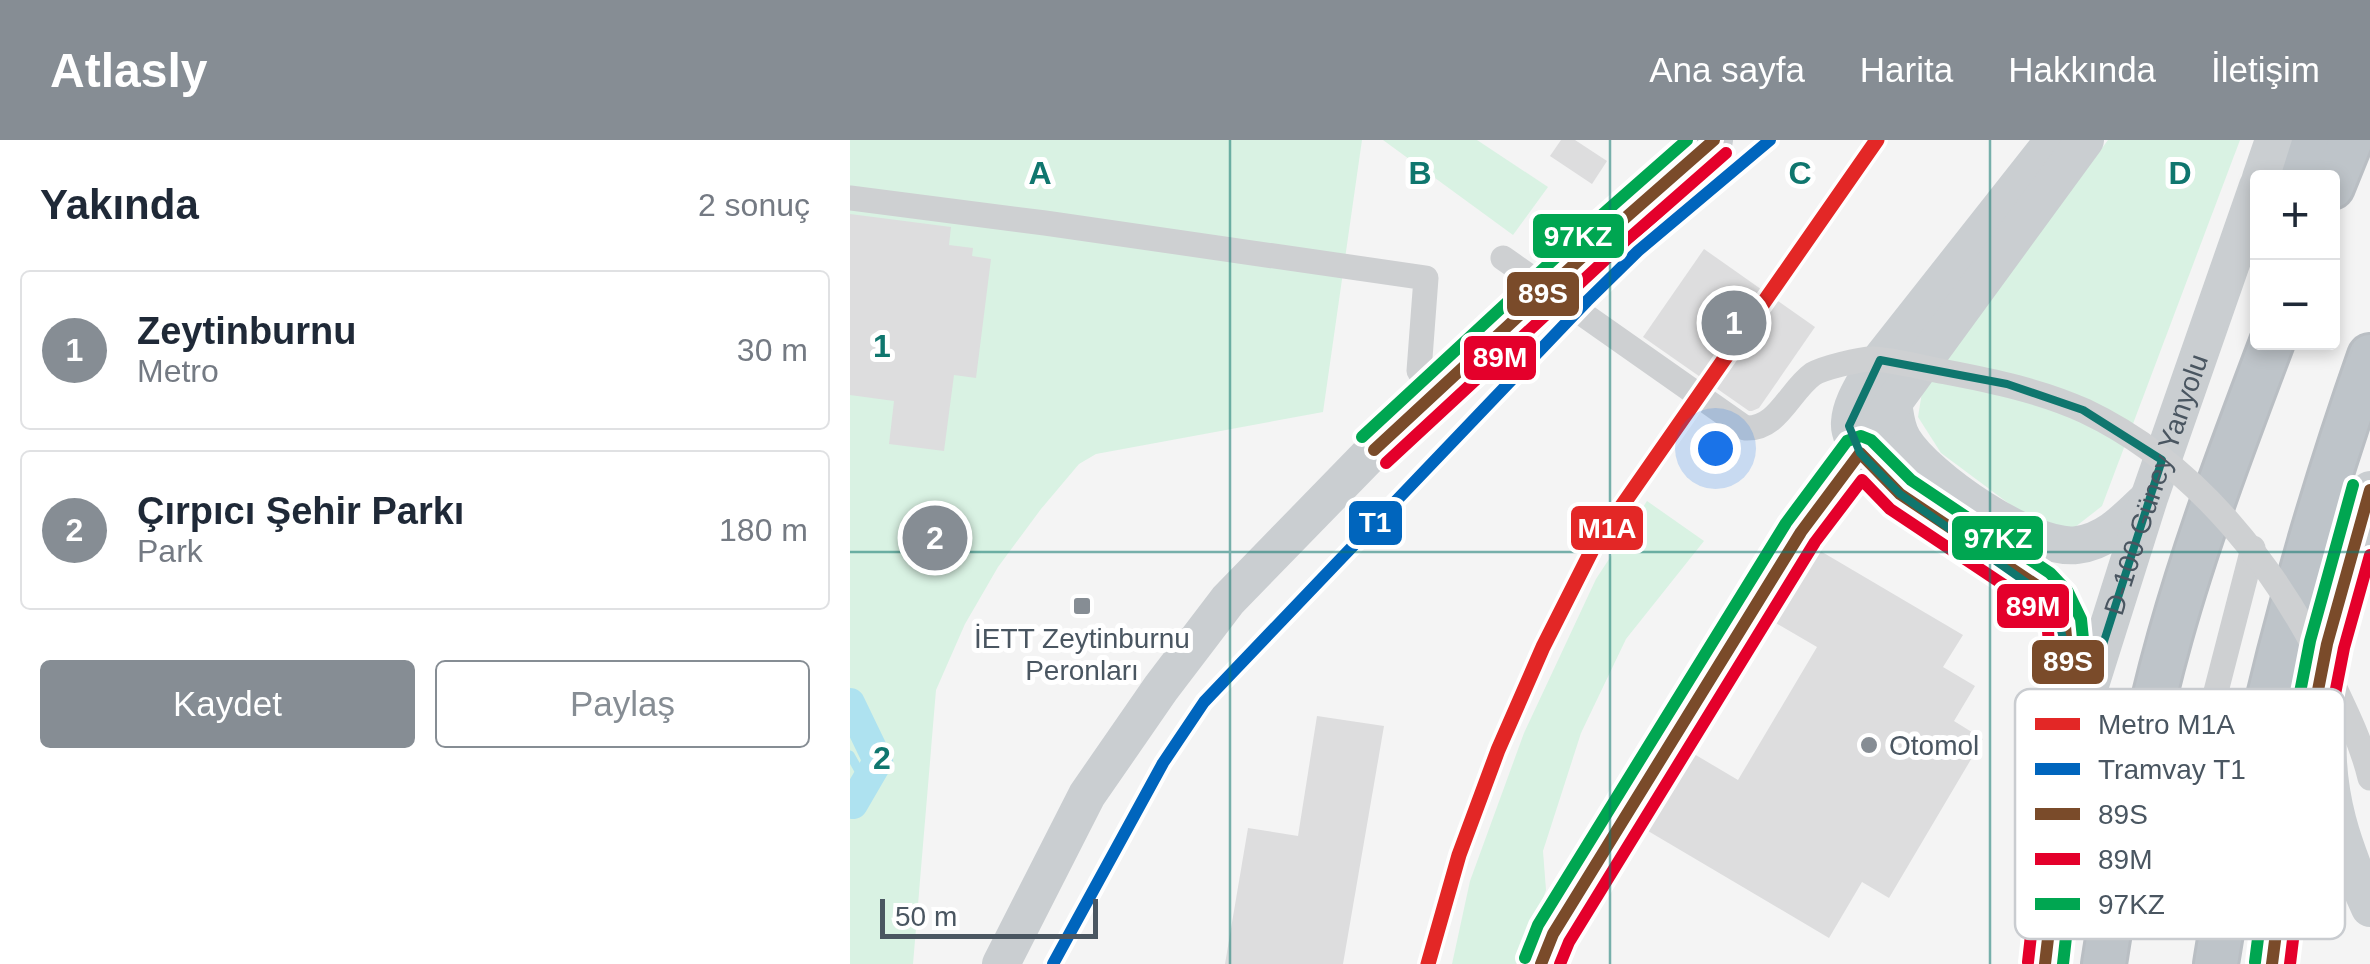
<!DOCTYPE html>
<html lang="tr">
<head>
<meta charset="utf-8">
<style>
  :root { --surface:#fff; --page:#f6f6f7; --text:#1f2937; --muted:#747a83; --line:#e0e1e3; --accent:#868d94 }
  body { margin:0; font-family:Helvetica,sans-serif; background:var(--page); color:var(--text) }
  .controls { position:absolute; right:30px; top:30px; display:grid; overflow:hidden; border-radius:10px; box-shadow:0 5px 15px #0003 }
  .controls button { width:90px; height:90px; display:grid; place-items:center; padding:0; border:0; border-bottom:2px solid var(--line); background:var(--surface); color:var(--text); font:50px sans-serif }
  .scale { position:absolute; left:30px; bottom:25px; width:218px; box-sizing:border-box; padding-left:10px; border:5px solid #4a5661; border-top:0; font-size:28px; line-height:35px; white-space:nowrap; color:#4a5661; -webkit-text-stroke:8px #fff; paint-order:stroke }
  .you { position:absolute; left:865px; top:308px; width:35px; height:35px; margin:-25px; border:8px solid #fff; border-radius:50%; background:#1a73e8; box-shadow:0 0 0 15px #1a73e833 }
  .badge { display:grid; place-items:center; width:65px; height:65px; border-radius:50%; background:var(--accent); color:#fff; font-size:32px; font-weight:700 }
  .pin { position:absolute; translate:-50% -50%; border:5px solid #fff; box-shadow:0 2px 10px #0006 }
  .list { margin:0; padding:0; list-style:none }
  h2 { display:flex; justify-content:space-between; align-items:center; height:130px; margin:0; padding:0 40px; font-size:42px }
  h2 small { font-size:32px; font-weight:400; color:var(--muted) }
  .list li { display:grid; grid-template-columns:65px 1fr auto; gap:30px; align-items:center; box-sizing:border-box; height:160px; margin:0 20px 20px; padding:0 20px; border:2px solid var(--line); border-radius:10px }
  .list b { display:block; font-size:38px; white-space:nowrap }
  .list p { margin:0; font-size:32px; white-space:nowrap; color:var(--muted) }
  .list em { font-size:32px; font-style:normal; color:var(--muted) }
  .actions { display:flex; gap:20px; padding:30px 40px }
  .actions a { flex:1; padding:22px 0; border:2px solid var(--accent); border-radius:10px; text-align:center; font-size:35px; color:var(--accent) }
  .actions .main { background:var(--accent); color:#fff }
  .map { position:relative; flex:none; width:1520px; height:824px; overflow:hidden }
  header { display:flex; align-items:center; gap:60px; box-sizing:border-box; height:140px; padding:0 50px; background:var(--accent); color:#fff }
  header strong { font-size:48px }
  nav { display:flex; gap:55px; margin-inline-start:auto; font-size:35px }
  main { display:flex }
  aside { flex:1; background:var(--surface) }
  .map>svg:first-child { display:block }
</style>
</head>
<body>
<header>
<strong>Atlasly</strong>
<nav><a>Ana sayfa</a><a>Harita</a><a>Hakkında</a><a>İletişim</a></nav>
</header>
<main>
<aside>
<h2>Yakında<small>2 sonuç</small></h2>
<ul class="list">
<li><span class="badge">1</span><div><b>Zeytinburnu</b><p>Metro</p></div><em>30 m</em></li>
<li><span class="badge">2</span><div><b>Çırpıcı Şehir Parkı</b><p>Park</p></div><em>180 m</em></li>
</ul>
<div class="actions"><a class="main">Kaydet</a><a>Paylaş</a></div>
</aside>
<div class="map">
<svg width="1520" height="824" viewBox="0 0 1520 824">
  <rect width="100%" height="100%" fill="#f4f4f4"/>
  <!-- green -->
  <g fill="#d9f2e3">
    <path d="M0 0H512L473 272 246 314 229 324 191 369 148 427 115 484 86 550 63 824H0Z"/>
    <path d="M533 0H627L698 47 663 95Z"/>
    <path d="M1258 0H1390L1252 366 1220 391 1193 389 1091 313 1068 277 1072 252Z"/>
    <path d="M797 361 854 401 776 499 731 593 693 711 696 750 671 824H602L620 741 674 593 746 439Z"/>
  </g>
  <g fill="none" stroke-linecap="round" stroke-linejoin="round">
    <!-- stream -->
    <path stroke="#aee2f0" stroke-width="9" d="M0 615 16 643"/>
    <!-- canal -->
    <path stroke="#aee2f0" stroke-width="30" d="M0 563 28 621 3 664 0 658"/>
  </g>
  <!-- building -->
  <g fill="#ddddde">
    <path d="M711 0H725L757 21 742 44 700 16Z"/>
    <path d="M0 74 101 87 99 105 123 108 122 116 141 119 126 238 104 235 94 311 39 304 44 261 0 255Z"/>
    <path d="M854 109 965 187 909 268 902 271H899L793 197Z"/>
    <path d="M967 409 1113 495 1093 527 1125 546 1104 581 1133 599 1039 758 1012 742 979 798 793 688 839 611 888 640 967 507 924 482Z"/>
    <path d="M467 576 534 586 493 824H375L398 688 448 696Z"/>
  </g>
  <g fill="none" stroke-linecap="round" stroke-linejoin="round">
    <!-- highway casing -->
    <g stroke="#b9bec3" stroke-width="48">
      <g id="highway">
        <path d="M1452 38 1464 0"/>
        <path d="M1482 47 1501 0"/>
        <path d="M1254 824C1271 714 1290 604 1320 497 1348 397 1385 300 1422 202"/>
        <path d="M1366 824C1398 616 1450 414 1520 216"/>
      </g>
    </g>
    <!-- street -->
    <g stroke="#ced0d2" stroke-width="25">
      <path d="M0 58 195 83 576 138 569 231"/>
      <path d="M1315 749 1403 408"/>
    </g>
    <!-- secondary -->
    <path stroke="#ced0d4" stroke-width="32" d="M691 824 703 794 951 392 1010 313"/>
    <!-- primary -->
    <g stroke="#caced1" stroke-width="38">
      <path d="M1204 0 1021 232C1012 248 1001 265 1000 282 996 333 1149 420 1189 447L1204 462 1215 486 1218 519 1210 603 1211 688"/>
      <path d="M1411 38 1424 0"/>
      <path d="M1043 263C1045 275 1046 289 1053 300 1076 338 1181 411 1227 405 1257 401 1276 380 1297 360"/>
      <path d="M1010 313 1043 263 1235 0"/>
      <path id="s1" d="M1231 585 1240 545 1299 358 1408 46"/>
      <path d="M1478 588C1474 655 1493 708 1520 768"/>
      <path d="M151 824 237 655 311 548 378 460 524 310 757 94 864 0"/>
      <path d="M1195 824 1216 664"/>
      <path d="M1422 824 1436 715 1477 504 1520 350"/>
    </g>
    <!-- highway -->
    <use href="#highway" stroke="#bec4c9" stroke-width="42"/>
    <!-- street-bridge -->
    <path stroke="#ced0d2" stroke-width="25" d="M653 118 895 288C928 290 939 251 963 234 973 228 1009 219 1022 219 1046 220 1072 228 1096 232 1143 241 1191 251 1235 271 1347 324 1429 430 1481 540 1496 571 1512 604 1520 638"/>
    <!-- bus-1 casing -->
    <g stroke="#fff" stroke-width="20">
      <g id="bus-1">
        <path d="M524 310 757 94 864 0"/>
        <path d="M691 824 703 794 951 392 1010 313 1050 354 1189 447 1204 462 1215 486 1218 519 1210 603 1211 688 1195 824"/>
        <path d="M1422 824 1436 715 1477 504 1520 350"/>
      </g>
    </g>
    <!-- bus-2 casing -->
    <g stroke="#fff" stroke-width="20">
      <g id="bus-2">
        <path d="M536 323 769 107 876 13"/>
        <path d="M710 824 719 802 965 402 1012 340 1040 369 1178 461 1189 472 1198 491 1200 519 1193 603V687L1178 822"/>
        <path d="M1440 824 1453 718 1494 508 1520 415"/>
      </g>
    </g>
    <!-- bus-3 casing -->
    <g stroke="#fff" stroke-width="20">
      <g id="bus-3">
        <path d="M512 297 745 81 837 0"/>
        <path d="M675 818 688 785 936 383 997 301 1011 296 1021 300 1061 340 1200 433 1218 452 1231 479 1235 519 1228 604V690L1213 824"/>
        <path d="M1405 822 1419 712 1460 501 1503 345"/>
      </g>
    </g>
    <!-- bus-1 -->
    <use href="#bus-1" stroke="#7a4b2a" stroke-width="12"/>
    <!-- bus-2 -->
    <use href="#bus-2" stroke="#e4002b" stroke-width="12"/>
    <!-- bus-3 -->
    <use href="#bus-3" stroke="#00a651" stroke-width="12"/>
    <!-- tram-1 casing -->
    <g stroke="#fff" stroke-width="20">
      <path id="tram-1" d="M203 824 313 623 354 562 737 161 788 111 920 0"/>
    </g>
    <!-- tram-1 -->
    <use href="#tram-1" stroke="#0065bd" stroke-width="12"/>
    <!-- metro-1 casing -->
    <g stroke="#fff" stroke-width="22">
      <path id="metro-1" d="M578 824 609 715 648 610 693 507 744 406 1027 0"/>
    </g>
    <!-- metro-1 -->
    <use href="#metro-1" stroke="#e32726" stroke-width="15"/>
  </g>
  <!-- marked area -->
  <path fill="none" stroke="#0f766e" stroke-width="8" stroke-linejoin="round" d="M1030 220 1157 244 1233 270 1312 320 1240 545 1211 688 1218 519 1204 462 1050 354 1010 313 999 286Z"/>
  <!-- grid -->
  <path fill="none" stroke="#0f766e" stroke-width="2.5" stroke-opacity="0.55" d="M380 0V824M760 0V824M1140 0V824M0 412H1520"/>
  <!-- markers -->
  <g fill="#868d94" stroke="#fff" stroke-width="4">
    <rect x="222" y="456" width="20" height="20" rx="5"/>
    <circle cx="1019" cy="605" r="10"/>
  </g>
  <g text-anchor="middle" stroke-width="10" stroke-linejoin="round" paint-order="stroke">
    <!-- street labels -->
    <g font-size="28" fill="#4a5661" stroke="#fff">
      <text dy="10" stroke="none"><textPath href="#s1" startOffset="252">D-100 Güney Yanyolu</textPath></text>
    </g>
    <!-- poi labels -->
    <g font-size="28" fill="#4a5661" stroke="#fff">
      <text x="232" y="508">İETT Zeytinburnu<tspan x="232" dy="32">Peronları</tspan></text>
      <text x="1039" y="615" text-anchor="start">Otomol</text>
    </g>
  </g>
  <!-- legend -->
  <rect x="1165" y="549" width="330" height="250" rx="15" fill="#fff" stroke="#c9ccd0" stroke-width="2.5"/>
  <rect x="1185" y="578" width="45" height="12" fill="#e32726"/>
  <rect x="1185" y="623" width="45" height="12" fill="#0065bd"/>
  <rect x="1185" y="668" width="45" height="12" fill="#7a4b2a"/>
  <rect x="1185" y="713" width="45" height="12" fill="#e4002b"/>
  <rect x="1185" y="758" width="45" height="12" fill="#00a651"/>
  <g font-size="28" fill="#4a5661">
    <text x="1248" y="594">Metro M1A</text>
    <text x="1248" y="639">Tramvay T1</text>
    <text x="1248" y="684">89S</text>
    <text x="1248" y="729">89M</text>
    <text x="1248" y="774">97KZ</text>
  </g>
  <g font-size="32" text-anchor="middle" font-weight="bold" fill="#0f766e" stroke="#fff" stroke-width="10" stroke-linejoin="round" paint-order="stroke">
    <text x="190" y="44">A</text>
    <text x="570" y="44">B</text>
    <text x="950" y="44">C</text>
    <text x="1330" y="44">D</text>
    <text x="32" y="217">1</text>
    <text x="32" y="629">2</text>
  </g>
  <g stroke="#fff" stroke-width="4">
    <rect x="681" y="72" width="95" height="48" rx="10" fill="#00a651"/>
    <rect x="655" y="130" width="76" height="48" rx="10" fill="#7a4b2a"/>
    <rect x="612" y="194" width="76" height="48" rx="10" fill="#e4002b"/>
    <rect x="497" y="359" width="57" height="48" rx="10" fill="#0065bd"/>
    <rect x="719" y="364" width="76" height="48" rx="10" fill="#e32726"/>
    <rect x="1100" y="374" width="95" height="48" rx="10" fill="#00a651"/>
    <rect x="1145" y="442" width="76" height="48" rx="10" fill="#e4002b"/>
    <rect x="1180" y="498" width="76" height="48" rx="10" fill="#7a4b2a"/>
  </g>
  <g font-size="28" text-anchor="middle" font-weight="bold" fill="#fff">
    <text x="728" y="106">97KZ</text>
    <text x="693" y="163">89S</text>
    <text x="650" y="227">89M</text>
    <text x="525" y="392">T1</text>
    <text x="757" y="398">M1A</text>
    <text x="1148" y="408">97KZ</text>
    <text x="1183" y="476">89M</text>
    <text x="1218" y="531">89S</text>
  </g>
</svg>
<div class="controls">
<button>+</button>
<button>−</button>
</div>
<div class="scale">50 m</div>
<div class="you"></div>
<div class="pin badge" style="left:884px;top:183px">1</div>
<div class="pin badge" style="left:85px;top:398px">2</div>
</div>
</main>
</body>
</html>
